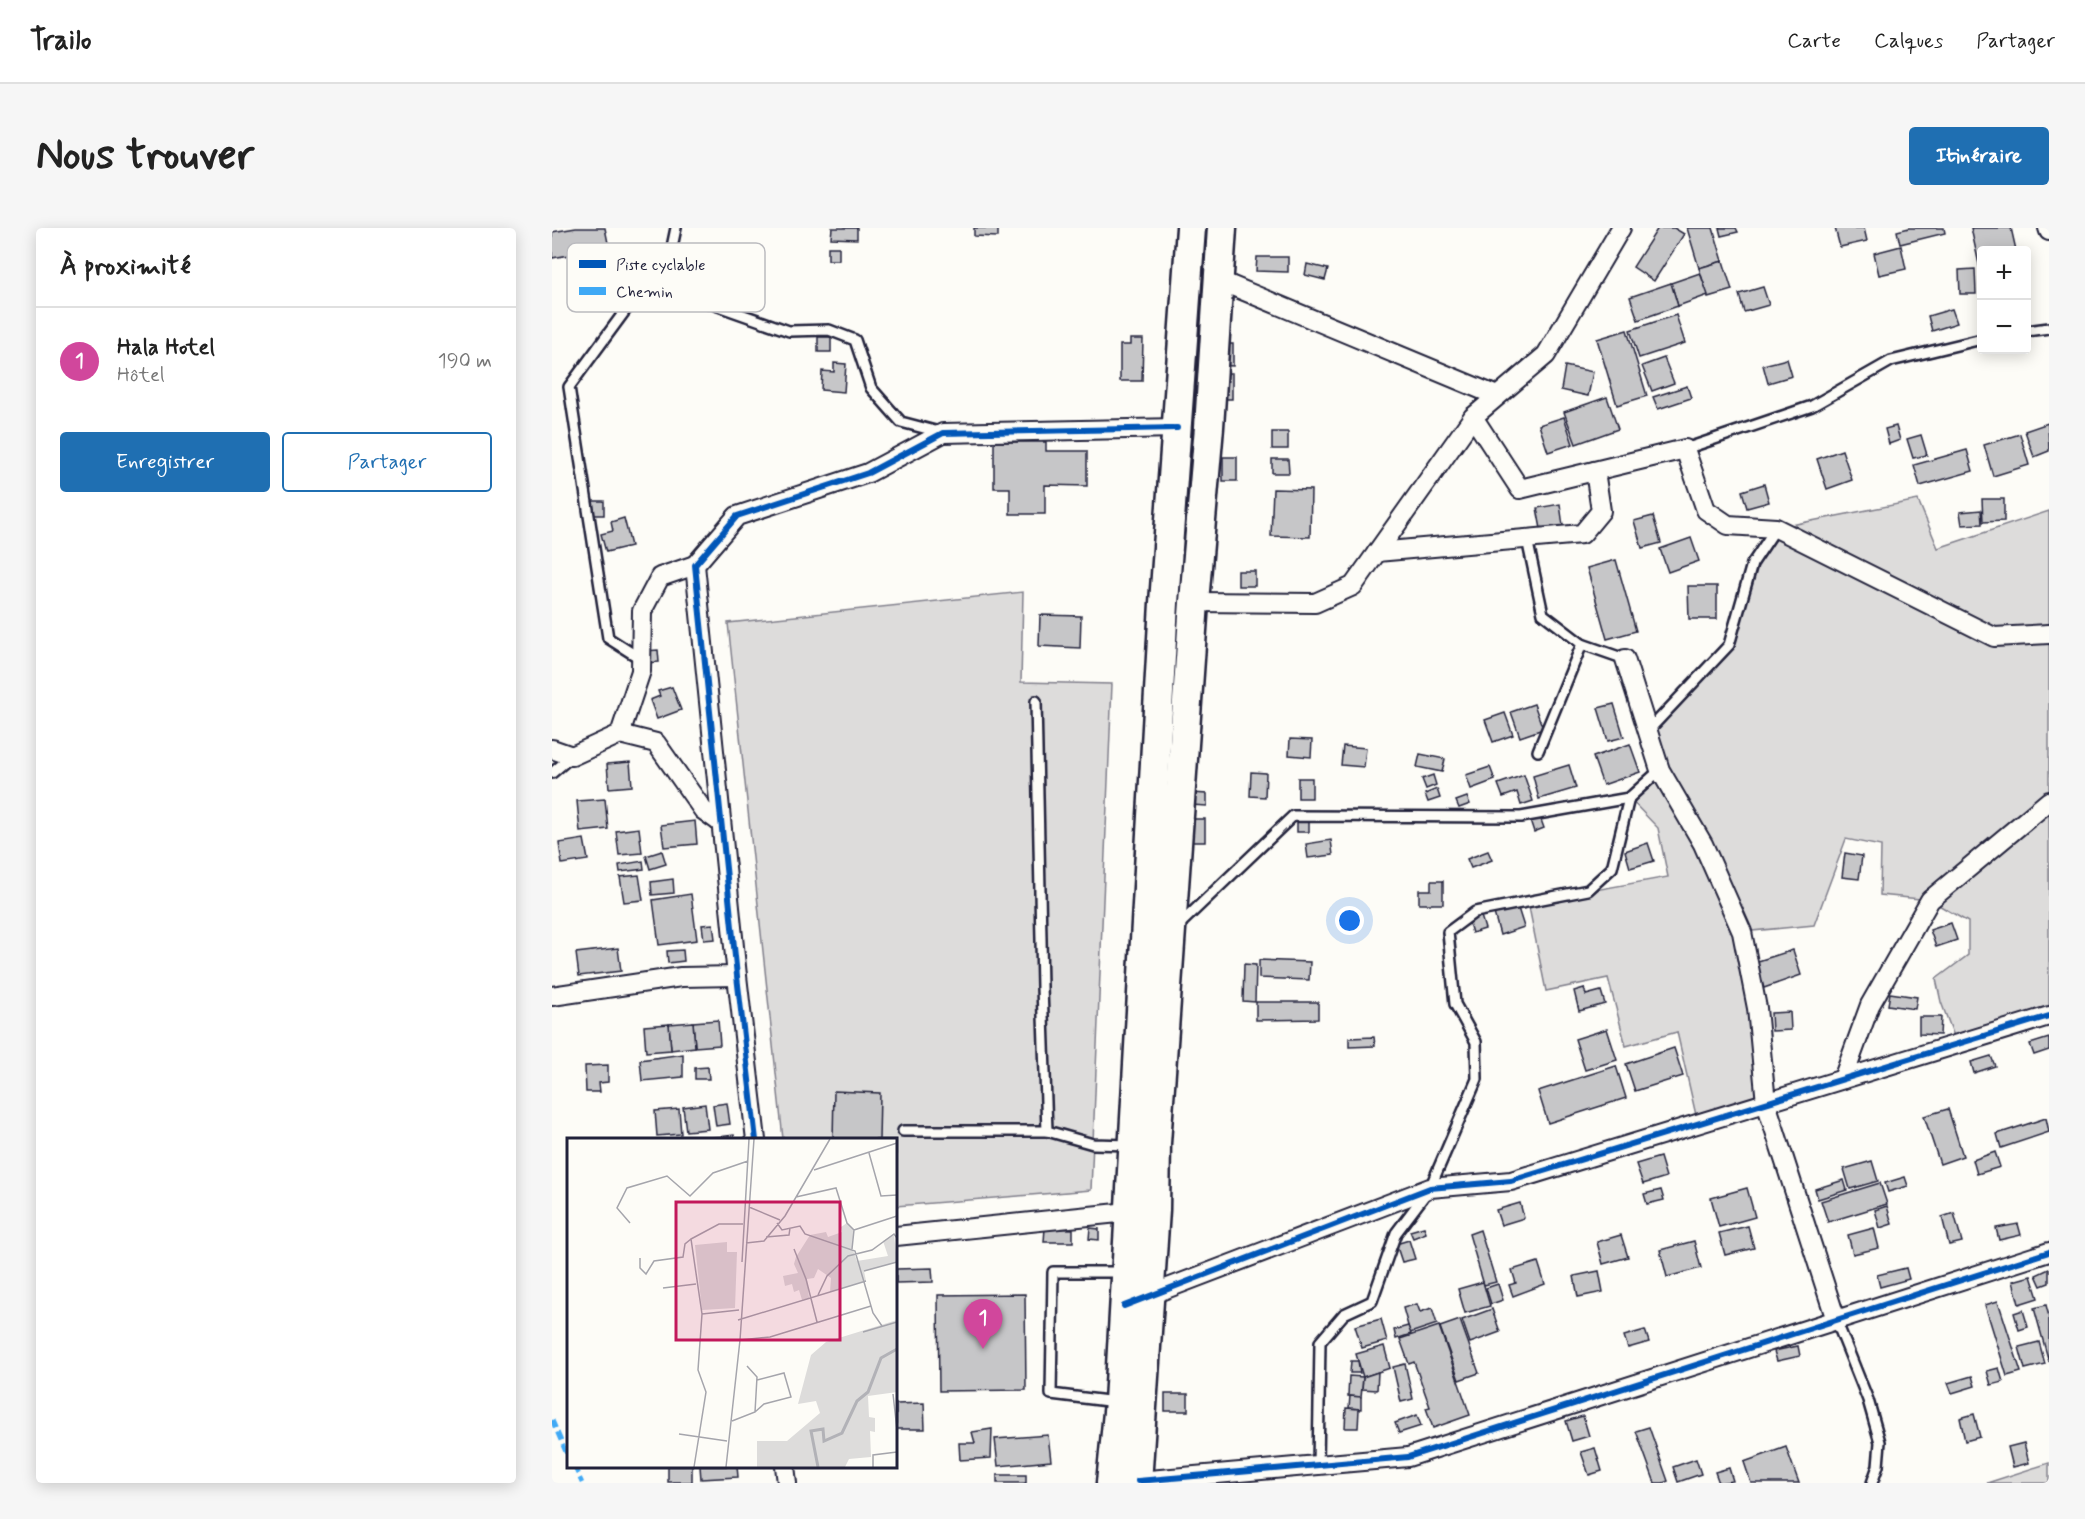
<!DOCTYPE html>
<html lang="fr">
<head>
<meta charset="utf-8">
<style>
  :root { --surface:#fff; --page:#f6f6f6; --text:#222; --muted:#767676; --line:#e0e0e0; --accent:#1f6fb2 }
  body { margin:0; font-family:Mynerve,sans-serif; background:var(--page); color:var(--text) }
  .controls { position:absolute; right:18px; top:18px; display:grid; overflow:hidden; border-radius:6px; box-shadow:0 3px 15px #0003 }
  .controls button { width:54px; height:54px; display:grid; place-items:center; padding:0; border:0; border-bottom:2px solid var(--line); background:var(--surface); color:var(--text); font:30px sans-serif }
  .you { position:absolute; left:798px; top:693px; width:21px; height:21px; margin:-15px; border:4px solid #fff; border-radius:50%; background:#1a73e8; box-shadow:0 0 0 9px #1a73e833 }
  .badge { display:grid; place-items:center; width:39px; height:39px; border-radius:50%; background:var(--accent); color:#fff; font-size:20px; font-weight:700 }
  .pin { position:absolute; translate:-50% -50px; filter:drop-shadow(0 2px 3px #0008) }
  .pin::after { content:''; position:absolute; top:32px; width:21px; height:18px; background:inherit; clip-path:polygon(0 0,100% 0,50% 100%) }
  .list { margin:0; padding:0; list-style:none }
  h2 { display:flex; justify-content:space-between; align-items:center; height:78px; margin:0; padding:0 24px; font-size:26px }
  h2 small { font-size:20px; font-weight:400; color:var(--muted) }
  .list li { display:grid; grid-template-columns:39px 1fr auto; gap:18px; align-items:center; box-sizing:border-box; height:108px; padding:0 24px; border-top:2px solid var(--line) }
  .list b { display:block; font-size:22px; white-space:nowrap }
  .list p { margin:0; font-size:20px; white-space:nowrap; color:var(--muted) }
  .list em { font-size:20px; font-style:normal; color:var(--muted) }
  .actions { display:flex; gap:12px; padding:18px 24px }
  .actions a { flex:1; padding:14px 0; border:2px solid var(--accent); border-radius:6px; text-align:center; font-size:21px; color:var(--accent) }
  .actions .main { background:var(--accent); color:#fff }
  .map { position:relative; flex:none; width:1497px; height:1255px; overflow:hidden; border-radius:6px }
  header { display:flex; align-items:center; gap:36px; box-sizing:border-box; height:84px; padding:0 30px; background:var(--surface); border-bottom:2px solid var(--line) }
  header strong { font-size:28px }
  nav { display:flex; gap:33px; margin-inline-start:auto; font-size:21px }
  .intro { display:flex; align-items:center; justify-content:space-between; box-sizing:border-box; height:144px; padding:0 36px }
  h1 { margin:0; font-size:42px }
  .button { padding:15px 27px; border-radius:6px; background:var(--accent); color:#fff; font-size:21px; font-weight:700 }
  main { display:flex; gap:36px; padding:0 36px }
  aside { flex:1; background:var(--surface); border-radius:6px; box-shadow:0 3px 15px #0003 }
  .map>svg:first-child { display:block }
</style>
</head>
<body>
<header>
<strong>Trailo</strong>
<nav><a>Carte</a><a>Calques</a><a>Partager</a></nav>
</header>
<div class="intro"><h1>Nous trouver</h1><a class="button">Itinéraire</a></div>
<main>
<aside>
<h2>À proximité<small></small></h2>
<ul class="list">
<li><span class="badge" style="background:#d1479c">1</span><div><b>Hala Hotel</b><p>Hôtel</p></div><em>190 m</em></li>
</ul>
<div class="actions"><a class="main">Enregistrer</a><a>Partager</a></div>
</aside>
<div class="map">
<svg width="1497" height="1255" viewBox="0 0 1497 1255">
  <rect width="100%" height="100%" fill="#fdfcf7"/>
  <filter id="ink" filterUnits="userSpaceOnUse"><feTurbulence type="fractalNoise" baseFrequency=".0167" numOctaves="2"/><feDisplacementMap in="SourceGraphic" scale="12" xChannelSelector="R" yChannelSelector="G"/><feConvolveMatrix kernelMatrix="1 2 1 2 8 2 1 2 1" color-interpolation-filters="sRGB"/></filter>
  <g filter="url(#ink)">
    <!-- green -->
    <g fill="#dddcdb" stroke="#807f8b" stroke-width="1.5">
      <path d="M1366 272 1386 320 1497 283V788L1405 816 1389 774 1384 751 1416 727V694L1378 672 1328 667 1329 618 1294 611 1262 697 1190 704 1214 875 1146 896 1125 804 1074 818 1056 750 994 763 976 674 1116 649 1106 600 1077 570 1108 542 1096 503 1177 417 1200 336 1224 300Z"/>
      <path d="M471 364 469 454 560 456 539 962 344 978V912L231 911 176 395Z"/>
      <path d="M1497 1235V1255H1435Z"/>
    </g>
    <!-- building -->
    <g fill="#c6c6c8" stroke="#22223b" stroke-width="1.5">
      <path d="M24 0H53L57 20 0 30V4Z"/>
      <path d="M280 0H305V11L279 10Z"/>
      <path d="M422 0H446V9L422 8Z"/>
      <path d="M1106 0H1122L1132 6 1102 53 1081 39Z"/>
      <path d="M1135 0H1161L1171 33 1147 40Z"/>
      <path d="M1167 0H1184L1186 4 1169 8Z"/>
      <path d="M1283 0H1312L1315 13 1288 19Z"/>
      <path d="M1357 0H1392L1393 5 1348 16 1345 3Z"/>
      <path d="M1419 0H1459L1464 22H1430V41H1428Z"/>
      <path d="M1349 18 1354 41 1327 47 1322 25Z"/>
      <rect x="276" y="19" width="11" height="13"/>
      <path d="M705 29H736V44L704 43Z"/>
      <path d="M1171 33 1180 62 1156 69 1147 40Z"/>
      <path d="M755 36 776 41 773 52 753 47Z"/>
      <path d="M1423 41 1424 66H1408L1407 42Z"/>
      <path d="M1148 45 1156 67 1126 78 1119 55Z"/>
      <path d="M1119 55 1126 78 1086 92 1078 69Z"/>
      <path d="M1211 59 1217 77 1192 84 1187 66Z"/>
      <path d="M1400 81 1405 95 1380 103 1376 88Z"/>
      <path d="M1124 87 1133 115 1087 130 1078 102Z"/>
      <path d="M1075 102 1095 168 1065 177 1045 111Z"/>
      <rect x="266" y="109" width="13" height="15"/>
      <path d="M578 111H591L590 153H568V117H578Z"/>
      <path d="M667 116H681V138L666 137Z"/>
      <path d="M1112 130 1122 155 1100 163 1090 138Z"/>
      <path d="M1235 131 1240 148 1216 155 1211 137Z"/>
      <path d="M282 135 294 136 292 164 269 162 270 143 282 144Z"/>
      <path d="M1013 138 1041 144 1036 168 1009 162Z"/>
      <rect x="665" y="145" width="15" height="26"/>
      <path d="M1135 158 1139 170 1106 181 1101 169Z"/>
      <path d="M1055 169 1066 201 1024 216 1012 184Z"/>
      <path d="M1012 189 1021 216 996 224 987 197Z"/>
      <path d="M1496 195 1497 223 1482 229 1473 203Z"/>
      <path d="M1344 198 1348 212 1337 216 1333 201Z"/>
      <rect x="720" y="204" width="16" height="17"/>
      <path d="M1468 206 1477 237 1441 248 1432 217Z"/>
      <path d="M1369 207 1375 227 1361 230 1355 211Z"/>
      <path d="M442 214H494V223H535V258L493 257V286H458V260H442Z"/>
      <path d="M1290 222 1300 252 1275 261 1265 231Z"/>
      <path d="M1415 222 1421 243 1368 258 1362 237Z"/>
      <rect x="671" y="229" width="14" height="24"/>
      <path d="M720 231H736L737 245H720Z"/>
      <path d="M1212 256 1217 274 1195 280 1190 263Z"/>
      <path d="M721 261 759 262 758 309 719 308Z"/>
      <path d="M1430 271H1452V293L1431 294Z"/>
      <path d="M41 273H52V287H42Z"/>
      <path d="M1008 276 1011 298 989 301 985 280Z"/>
      <path d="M1429 282 1430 296 1410 297 1408 284Z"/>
      <path d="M1101 288 1109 315 1090 320 1082 293Z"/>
      <path d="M72 290 79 318 54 324 49 306 61 303 59 294Z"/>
      <path d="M1139 310 1147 333 1116 344 1108 321Z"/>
      <path d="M1064 332 1084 403 1055 411 1035 340Z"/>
      <rect x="686" y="343" width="17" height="15"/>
      <path d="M1136 358H1165V391H1137Z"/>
      <path d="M488 387 529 388 528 420 487 418Z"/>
      <path d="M106 422 107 434 94 435 93 423Z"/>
      <path d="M120 459 129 482 105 491 98 472 108 468 106 463Z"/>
      <path d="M982 476 991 501 968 509 959 484Z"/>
      <path d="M1062 476 1072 509 1056 513 1046 480Z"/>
      <path d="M953 485 961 507 941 514 933 492Z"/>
      <path d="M738 511 760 512 759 529 737 527Z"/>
      <path d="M1078 516 1088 544 1051 557 1041 529Z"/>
      <path d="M791 518 814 520 812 539 789 537Z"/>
      <path d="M868 526 893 531 890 544 865 539Z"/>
      <path d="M78 534 80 558 57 560 55 536Z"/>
      <path d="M1017 537 1024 560 987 571 981 548Z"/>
      <path d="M938 539 943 552 919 561 914 547Z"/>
      <path d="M699 544 714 545 713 569 698 568Z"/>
      <path d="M881 547 884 557 874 561 870 551Z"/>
      <path d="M972 547 981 573 969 577 965 564 951 569 946 556Z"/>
      <rect x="746" y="550" width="14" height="20"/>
      <path d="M885 561 888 570 876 574 873 566Z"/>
      <path d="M640 565 655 566V578L639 577Z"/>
      <path d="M915 569 918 576 907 580 904 573Z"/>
      <path d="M53 571 56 601 28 604 25 573Z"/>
      <path d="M988 589 992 600 982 604 978 592Z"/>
      <path d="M636 591H653V614H635Z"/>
      <rect x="745" y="592" width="12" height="12"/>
      <path d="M143 593 145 616 112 619 109 597Z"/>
      <path d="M87 600 90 625 67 627 64 603Z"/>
      <path d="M32 611 36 632 10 636 7 615Z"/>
      <path d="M779 612 781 627 756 630 754 616Z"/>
      <path d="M1096 615 1102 633 1078 640 1073 623Z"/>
      <path d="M110 623 114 636 98 641 94 628Z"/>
      <path d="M936 623 940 632 919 640 915 631Z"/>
      <path d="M1293 625 1310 628 1307 651 1290 649Z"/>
      <path d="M91 633 92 641 68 644 67 637Z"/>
      <path d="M87 647 91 672 72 674 68 649Z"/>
      <path d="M121 651 122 665 100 667 99 654Z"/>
      <path d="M879 653H891V676H867V662H879Z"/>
      <path d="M139 666 145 712 107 717 101 672Z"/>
      <path d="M965 677 972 699 948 707 942 685Z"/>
      <path d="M929 688 933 701 920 705 916 692Z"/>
      <path d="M1399 695 1405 712 1384 719 1378 702Z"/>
      <path d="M161 696 163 711 152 712 150 697Z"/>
      <path d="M66 720 69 743 27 748 24 725Z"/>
      <path d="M131 722 132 733 116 735 115 723Z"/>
      <path d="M1241 722 1249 747 1212 760 1203 734Z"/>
      <path d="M707 732 758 734 757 752 707 750Z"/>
      <path d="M692 736 704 737 703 774 691 773Z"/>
      <path d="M1032 760 1034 767 1049 763 1053 776 1027 783 1022 763Z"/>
      <path d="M1338 765 1365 769 1363 781 1336 777Z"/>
      <path d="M704 774H766V791L704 792Z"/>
      <path d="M1238 784 1239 802 1220 803 1219 785Z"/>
      <path d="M1367 789H1389L1388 807 1367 806Z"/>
      <path d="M166 792 168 817 143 819 141 794Z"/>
      <path d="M141 794 143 819 119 822 117 796Z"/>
      <path d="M117 796 119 822 94 824 92 798Z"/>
      <path d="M1055 801 1065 832 1033 842 1023 811Z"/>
      <path d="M822 809 823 818 797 819V810Z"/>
      <path d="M1497 810V822L1482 827 1478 816Z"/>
      <path d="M1122 820 1131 848 1083 863 1074 836Z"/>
      <path d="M131 826V849L90 853 88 832Z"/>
      <path d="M1439 828 1443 838 1422 845 1419 834Z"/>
      <path d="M56 837V854L47 855 48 864H34L33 838Z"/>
      <path d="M1064 838 1074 870 996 895 986 863Z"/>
      <path d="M156 839 157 851H143V840Z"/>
      <path d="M282 863 328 865 327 912H281Z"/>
      <path d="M175 875 178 896 164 898 161 877Z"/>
      <path d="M153 876 156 901 134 903 131 879Z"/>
      <path d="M127 881 129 906 105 908 103 883Z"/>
      <path d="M1396 881 1411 928 1388 936 1372 888Z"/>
      <path d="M1494 890 1497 904 1449 920 1445 906Z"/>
      <path d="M182 907 183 912H140Z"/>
      <path d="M1443 924 1448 939 1425 946 1421 932Z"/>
      <path d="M1108 929 1114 949 1091 956 1084 936Z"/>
      <path d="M1320 933 1326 953 1298 961 1292 941Z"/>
      <path d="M1353 949 1356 958 1336 964 1333 955Z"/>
      <path d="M1292 952 1295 962 1266 971 1263 961Z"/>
      <path d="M1328 955 1335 976 1276 994 1269 973Z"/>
      <path d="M1195 960 1203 989 1167 999 1159 970Z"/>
      <path d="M1109 962 1112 972 1095 976 1092 966Z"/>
      <path d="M968 975 972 990 949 997 944 982Z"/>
      <path d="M1335 978 1340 996 1328 1000 1323 982Z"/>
      <path d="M1402 985 1410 1014 1397 1017 1390 989Z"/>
      <path d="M1466 996 1469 1007 1447 1012 1444 1000Z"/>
      <path d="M1196 998 1202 1020 1173 1027 1167 1005Z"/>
      <path d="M872 999 874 1005 861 1010 858 1003Z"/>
      <path d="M493 1000 521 1001V1014H492Z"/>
      <path d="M538 1000 547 1001V1012L537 1011Z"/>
      <path d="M1322 1000 1327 1020 1301 1026 1296 1007Z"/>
      <path d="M928 1002 944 1054 932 1057 917 1006Z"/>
      <path d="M1069 1007 1076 1029 1051 1036 1045 1014Z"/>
      <path d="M857 1012 863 1031 850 1034 844 1016Z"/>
      <path d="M1142 1013 1149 1040 1115 1049 1108 1022Z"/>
      <path d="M986 1034 993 1056 961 1068 957 1057 964 1055 960 1042Z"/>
      <path d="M380 1040 381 1054 344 1055V1041Z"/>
      <path d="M1354 1040 1357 1051 1328 1059 1325 1047Z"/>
      <path d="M1497 1041V1055L1489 1058 1484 1047Z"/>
      <path d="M1047 1043 1051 1064 1026 1069 1022 1048Z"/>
      <path d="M1479 1048 1486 1070 1467 1076 1461 1053Z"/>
      <path d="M931 1054 938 1078 913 1085 906 1061Z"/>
      <path d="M946 1056 951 1072 939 1076 934 1060Z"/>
      <path d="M473 1066 474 1162 387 1163 386 1067Z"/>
      <path d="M1446 1073 1469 1144 1455 1148 1433 1077Z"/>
      <path d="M865 1076 868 1084 880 1080 885 1096 858 1105 851 1080Z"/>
      <path d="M1494 1077 1497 1089V1134L1482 1080Z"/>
      <path d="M940 1081 948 1104 918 1115 910 1092Z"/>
      <path d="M1471 1082 1476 1099 1467 1102 1462 1085Z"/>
      <path d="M829 1091 835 1113 810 1120 803 1098Z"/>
      <path d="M908 1092 927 1145 907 1152 888 1099Z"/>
      <path d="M856 1098 859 1106 844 1111 842 1102Z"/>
      <path d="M887 1098 918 1187 881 1200 874 1180 878 1179 862 1134 857 1136 848 1111Z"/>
      <path d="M1093 1102 1097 1114 1076 1120 1072 1108Z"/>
      <path d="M1487 1114 1493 1136 1473 1141 1467 1119Z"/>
      <path d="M832 1118 838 1140 811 1149 804 1126Z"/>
      <path d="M1246 1118 1248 1128 1225 1133 1222 1123Z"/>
      <path d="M799 1133H806L808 1145H798Z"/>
      <path d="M853 1136 861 1171 849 1174 841 1139Z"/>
      <path d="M1447 1140 1451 1154 1439 1157 1435 1143Z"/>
      <path d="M826 1144 825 1162 810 1161 811 1149Z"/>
      <path d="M797 1148 811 1149 809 1169 796 1168Z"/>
      <path d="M1420 1148 1423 1158 1400 1165 1396 1155Z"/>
      <rect x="613" y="1166" width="23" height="17"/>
      <path d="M798 1168 809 1169V1181L797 1180Z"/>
      <path d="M372 1175 373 1201H344V1176Z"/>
      <path d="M794 1180 807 1181 806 1200H793Z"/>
      <path d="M1422 1186 1428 1209 1413 1213 1408 1190Z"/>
      <path d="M865 1187 869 1198 847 1205 843 1195Z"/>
      <path d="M1031 1188 1037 1208 1020 1213 1014 1193Z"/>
      <path d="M1097 1199 1116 1253 1111 1255H1103L1084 1203Z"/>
      <path d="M440 1201 439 1230 408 1232 407 1215H423L420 1204Z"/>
      <path d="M496 1207 499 1233 446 1238 443 1211Z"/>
      <path d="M1472 1215 1477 1235 1461 1239 1456 1219Z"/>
      <path d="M1234 1219 1247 1255H1199L1192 1234Z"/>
      <path d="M1043 1220 1050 1243 1037 1247 1029 1224Z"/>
      <path d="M1144 1231 1149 1246 1126 1254 1121 1239Z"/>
      <rect x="116" y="1238" width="24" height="16"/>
      <path d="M148 1238H185L186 1249 149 1251Z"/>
      <path d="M1177 1240 1181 1253 1167 1255 1163 1244Z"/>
      <rect x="445" y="1247" width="29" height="8"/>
    </g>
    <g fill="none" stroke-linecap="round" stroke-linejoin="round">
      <!-- service casing -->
      <g stroke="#22223b" stroke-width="14">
        <g id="service">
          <path d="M95 53 237 103 277 102 303 112 319 160 349 194 387 204"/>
          <path d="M1474 103 1497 100"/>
          <path d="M1133 221 1260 178 1339 133 1430 111"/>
          <path d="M975 311 991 386 1030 416 1073 431"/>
          <path d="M89 431 56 410 17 159 120 19 124 0"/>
          <path d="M484 473 490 759 495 903"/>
          <path d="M1096 503 1177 417 1200 336 1224 300"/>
          <path d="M986 523 1030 416"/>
          <path d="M0 545 20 528"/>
          <path d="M626 698 741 588 969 589 1077 570 1108 542"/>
          <path d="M351 903H495L541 916 578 917"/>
          <path d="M1284 1092 1316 1172 1328 1214 1326 1238 1320 1255"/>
          <path d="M564 1174 499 1166 501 1044H572"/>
          <path d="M766 1238 768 1114 792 1086 820 1073 844 1005 878 960 925 851 924 814 903 776 896 704 923 684 1036 662 1060 640 1077 570"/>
        </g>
      </g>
      <!-- minor casing -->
      <g stroke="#22223b" stroke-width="22">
        <g id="minor">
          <path d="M1496 0 1497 3"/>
          <path d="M666 52 945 168"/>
          <path d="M921 189 968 261 1133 221 1154 282 1176 297 1224 300 1442 409 1497 406"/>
          <path d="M825 324 1030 306 1049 283 1043 243"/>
          <path d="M642 374 763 375 801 358 921 189 994 127 1069 0"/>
          <path d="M1073 431 1108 542 1151 616 1190 704 1205 780 1214 875 1284 1092"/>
          <path d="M68 506 104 515 151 582 169 595"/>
          <path d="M0 521 20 528 68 506 89 443 90 383 108 349 143 337"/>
          <path d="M0 768 129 749 185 748"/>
          <path d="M1291 851 1318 777 1378 672 1497 573"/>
          <path d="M204 912 185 748 143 337 185 288 316 245 391 205 625 200"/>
          <path d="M344 1008 576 984"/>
          <path d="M590 1070 878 960 959 953 1497 788"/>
          <path d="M233 1238 235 1255"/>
          <path d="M586 1253 856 1229 1497 1024"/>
        </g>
      </g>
      <!-- primary casing -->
      <g stroke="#22223b" stroke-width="33">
        <g id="primary">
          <path d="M559 1255 567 1174 612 375 639 0"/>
          <path d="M585 1255 603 982 604 915 642 374 657 199 670 0"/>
        </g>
      </g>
      <!-- service -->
      <use href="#service" stroke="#fdfcf7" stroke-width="9"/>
      <!-- minor -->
      <use href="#minor" stroke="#fdfcf7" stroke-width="18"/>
      <!-- primary -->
      <use href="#primary" stroke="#fdfcf7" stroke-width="28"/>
      <!-- quiet -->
      <g stroke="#3fa9f5" stroke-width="4.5" stroke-dasharray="9 4.5" stroke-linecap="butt">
        <path d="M0 1192 16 1229"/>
        <path d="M22 1238 30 1255"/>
      </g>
      <!-- cycleway casing -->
      <g stroke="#fdfcf7" stroke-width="10">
        <g id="cycleway">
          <path d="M204 912 185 748 143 337 185 288 316 245 391 205 625 200"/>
          <path d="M572 1078 878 960 959 953 1497 788"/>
          <path d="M586 1253 856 1229 1497 1024"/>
        </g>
      </g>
      <!-- cycleway -->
      <use href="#cycleway" stroke="#0057b8" stroke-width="6"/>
    </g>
  </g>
  <!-- overview -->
  <g transform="translate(15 910)">
    <rect width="330" height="330" fill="#fdfcf7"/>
    <path d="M280 85 287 92 285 110 290 123 321 118 316 103 327 96 330 124 297 133 299 143 263 154 264 140 251 131 247 140 240 141 242 160 235 162 232 152 227 154 225 146 218 148 216 138 231 135 227 126 229 119 243 97 259 94 261 99 275 94 274 89ZM160 104V114H170L168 170 135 172 128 107ZM330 182V254L301 258 302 279 308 280V294L303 293 304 319 282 321 278 329H190V303H220L253 275 249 263 231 266 244 217 259 204Z" fill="#dddcdb"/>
    <path fill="none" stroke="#b2b2b7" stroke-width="3" d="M251 329 244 293 256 291 257 303 275 295 290 263 301 254 314 220 330 211"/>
    <path fill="none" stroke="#a5a5ac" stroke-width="1.5" d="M302 15 314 58 330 57M247 32 330 5M229 59 269 50 280 85 287 92 285 111M182 69 213 82M63 85 50 70 60 50 100 38 123 58 146 35 181 23M210 85 215 92 233 88 238 96 288 113 306 175 315 188M287 92 330 78M199 99 222 97 223 90M179 105 197 103 218 78 263 1M227 111 239 141 250 184M73 120V130L79 136 87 123 116 119 118 106 124 101M175 124 182 1M297 133 330 124M96 150 129 146M251 157 260 138 281 118 305 112 327 96 330 100M135 176 172 172M171 182 299 143M296 194 330 184M173 202 203 199 304 168M326 256 330 292M188 274 197 266 224 259 217 235 190 242M165 283 188 274 190 239 180 228M112 296 160 303M127 329 139 254 131 232 135 176 124 101 152 86H176M159 329 173 202 187 1M306 329V317L330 314"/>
    <path fill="#c2185b" fill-opacity="0.15" stroke="#c2185b" stroke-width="3" d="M109 64H273V202H109Z"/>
    <rect width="330" height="330" fill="none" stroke="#22223b" stroke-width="3"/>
  </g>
  <!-- legend -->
  <rect x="15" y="15" width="198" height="69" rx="9" fill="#fdfcf7" stroke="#bbbbbf" stroke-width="1.5"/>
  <rect x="27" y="32" width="27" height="8" fill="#0057b8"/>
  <rect x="27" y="59" width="27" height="8" fill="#3fa9f5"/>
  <g font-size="16" fill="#22223b">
    <text x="64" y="42">Piste cyclable</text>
    <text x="64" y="69">Chemin</text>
  </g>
</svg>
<div class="controls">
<button>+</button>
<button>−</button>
</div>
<div class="you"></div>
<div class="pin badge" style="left:431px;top:1121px;background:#d1479c">1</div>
</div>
</main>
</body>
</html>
